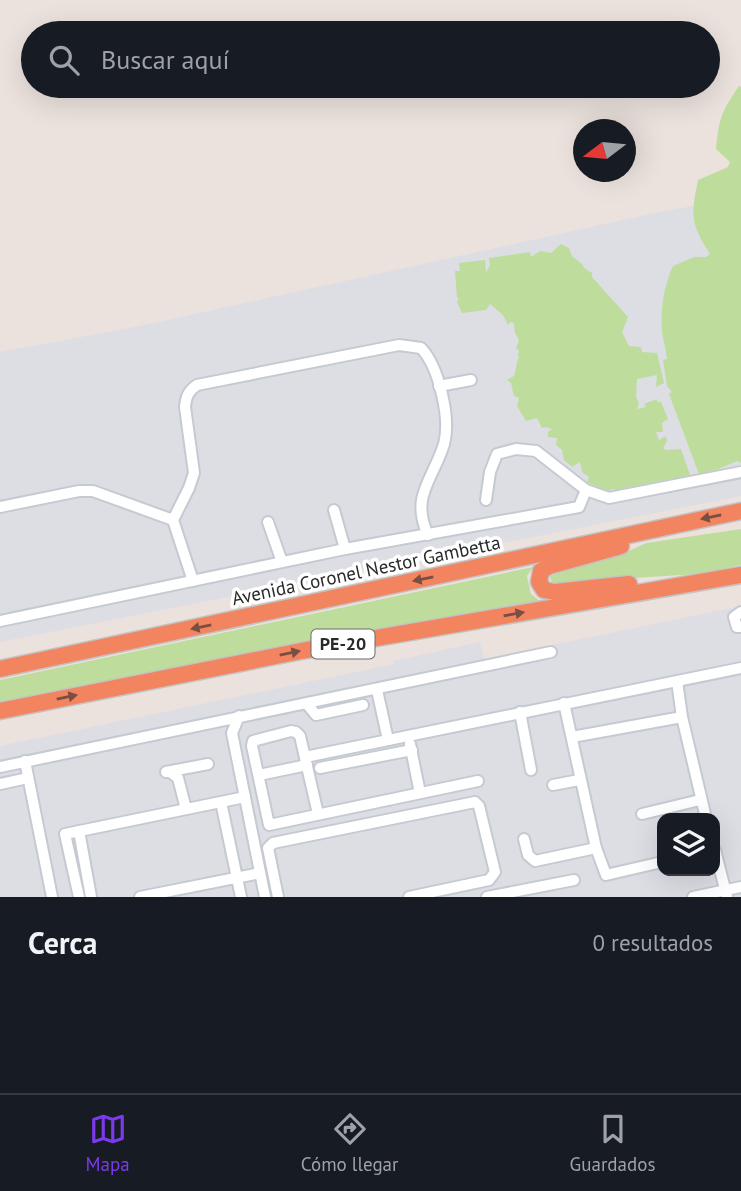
<!DOCTYPE html>
<html lang="es">
<head>
<meta charset="utf-8">
<style>
  :root { --surface:#171b24; --page:#242831; --text:#f1f3f6; --muted:#9ea1a6; --line:#363941; --accent:#7c3aed }
  body { margin:0; font-family:"PT Sans",sans-serif; background:var(--page); color:var(--text) }
  .controls { position:absolute; right:21px; bottom:21px; display:grid; overflow:hidden; border-radius:14px; box-shadow:0 7px 28px #0002 }
  .controls button { width:63px; height:63px; display:grid; place-items:center; padding:0; border:0; border-bottom:2px solid var(--line); background:var(--surface); color:var(--text); font:35px sans-serif }
  .compass { position:absolute; left:573px; top:119px; width:63px; height:63px; border-radius:50%; background:var(--surface); box-shadow:0 7px 28px #0002; rotate:254deg }
  .list { margin:0; padding:0; list-style:none }
  h2 { display:flex; justify-content:space-between; align-items:center; height:91px; margin:0; padding:0 28px; font-size:30px }
  h2 small { font-size:23px; font-weight:400; color:var(--muted) }
  .icon { flex:none; width:38px; height:38px; fill:none; stroke:currentColor; stroke-width:2; stroke-linecap:round; stroke-linejoin:round }
  .map { position:relative; flex:none; width:741px; height:897px; overflow:hidden }
  .search { position:absolute; background:var(--surface); box-shadow:0 7px 28px #0002; left:21px; right:21px; top:21px; height:77px; display:flex; align-items:center; gap:18px; box-sizing:border-box; padding:0 24px; border-radius:38px; color:var(--muted); font-size:26px }
  .sheet { height:196px; background:var(--surface) }
  nav { display:flex; justify-content:space-around; align-items:center; box-sizing:border-box; height:98px; border-top:2px solid var(--line); background:var(--surface); font-size:19px; color:var(--muted) }
  nav a { display:grid; justify-items:center; gap:4px }
  nav .on { color:var(--accent) }
  .map>svg:first-child { display:block }
</style>
</head>
<body>
<div class="map">
<svg width="741" height="897" viewBox="0 0 741 897">
  <rect width="100%" height="100%" fill="#ebe2dd"/>
  <!-- industrial -->
  <g fill="#dddde4" fill-rule="evenodd">
    <path d="M741 197V496L0 642V352L140 326 655 213Z"/>
    <path d="M741 606V897H0V746L394 664 393 661 480 642 484 659ZM662 818H715V871H662Z"/>
  </g>
  <!-- green -->
  <g fill="#bedd9d">
    <path d="M739 86 741 87V463L737 461 700 477 669 394 672 392 667 386 663 360 667 359C666 349 663 341 662 331 660 309 664 286 673 266L694 257H706L710 254C690 223 691 215 698 180L728 167 730 162 716 149C719 119 721 112 739 86Z"/>
    <path d="M561 244 569 248 572 256 583 265 584 268 592 273V277L628 317 622 332 629 346 641 347 642 352 657 353 664 383 656 387 657 375 637 379 636 397 639 403 637 409 646 407 644 404 657 399V402H661L668 419 662 423 663 432H656L659 440 666 436 667 441 663 448 666 450 681 449 690 475 685 478 617 494 614 489 606 491 587 482 589 477 582 472 580 462 572 467 564 460 562 450 556 445 557 438 548 437V432L552 429 545 427 542 428 537 418 526 421 517 406 519 398 514 396 511 383 507 380 514 376 518 358H520L518 356 519 350 516 349 519 340 515 333 514 323 510 322 508 325 503 315 490 304 486 310 462 313 457 302 459 299 457 298 455 271H460L459 263 485 260 486 273 490 265 489 258 530 252 531 257 540 251 551 253Z"/>
    <path d="M741 529V565L698 574 552 583 550 576 627 552 646 543Z"/>
    <path d="M533 567 527 576 531 594 540 601 269 649 0 707V680Z"/>
  </g>
  <g fill="none" stroke-linecap="round" stroke-linejoin="round">
    <!-- minor casing -->
    <g stroke="#c5cad2" stroke-width="14">
      <g id="minor">
        <path d="M439 386 471 380"/>
        <path d="M486 500 490 472 497 454 516 449 536 451 586 490 609 498 741 472"/>
        <path d="M0 507 79 491H93L173 520"/>
        <path d="M334 510 345 549"/>
        <path d="M268 522 282 562"/>
        <path d="M193 581 173 520 189 488 194 473 185 407C186 397 188 391 197 385L399 345 421 348C439 367 451 419 444 444 433 480 410 496 428 535"/>
        <path d="M741 612 734 617 737 627H741"/>
        <path d="M0 621 345 549 579 507 586 490"/>
        <path d="M677 681 682 717 706 818"/>
        <path d="M377 690 388 740"/>
        <path d="M564 703 596 848 606 875 662 862"/>
        <path d="M307 704 316 715 363 705"/>
        <path d="M520 712 531 770"/>
        <path d="M239 716 232 733 265 897"/>
        <path d="M572 737 682 717"/>
        <path d="M410 744 420 793"/>
        <path d="M305 757 741 668"/>
        <path d="M25 761 52 897"/>
        <path d="M0 767C184 728 368 691 551 652"/>
        <path d="M320 768 412 750"/>
        <path d="M166 772 208 764"/>
        <path d="M170 772 178 778 186 809"/>
        <path d="M259 775 307 765"/>
        <path d="M0 784 28 778"/>
        <path d="M553 785 579 780"/>
        <path d="M221 802 241 897"/>
        <path d="M318 814 300 736 296 732 291 731 253 741 252 746 269 825 478 781"/>
        <path d="M642 814 700 800"/>
        <path d="M79 831 91 897"/>
        <path d="M524 839 528 855 535 861 596 848"/>
        <path d="M715 850 727 897"/>
        <path d="M79 897 65 834 245 797"/>
        <path d="M140 897 260 873"/>
        <path d="M278 897 268 848 273 843 475 802 479 806 495 872 489 880 409 897"/>
        <path d="M487 897 574 880"/>
        <path d="M693 897 741 887"/>
      </g>
    </g>
    <!-- highway casing -->
    <g stroke="#c3c3c3" stroke-width="19">
      <g id="highway">
        <path d="M621 546 549 566 541 571 539 582 544 590 555 592 629 584"/>
        <path d="M0 669 741 511"/>
        <path d="M0 711 301 651 741 575"/>
      </g>
    </g>
    <!-- minor -->
    <use href="#minor" stroke="#fff" stroke-width="10"/>
    <!-- highway -->
    <use href="#highway" stroke="#f28560" stroke-width="16"/>
  </g>
  <!-- one-way arrows -->
  <defs><path id="oneway-solid" d="M-6-.8H1V-3.2L6.5 0L1 3.2V.8H-6Z" transform="scale(1.75)"/></defs>
  <g fill="#7a4e40">
    <use href="#oneway-solid" transform="translate(711 517) rotate(168)"/>
    <use href="#oneway-solid" transform="translate(423 579) rotate(168)"/>
    <use href="#oneway-solid" transform="translate(514 614) rotate(-10)"/>
    <use href="#oneway-solid" transform="translate(201 627) rotate(168)"/>
    <use href="#oneway-solid" transform="translate(290 653) rotate(-11)"/>
    <use href="#oneway-solid" transform="translate(67 697) rotate(-11)"/>
  </g>
  <g text-anchor="middle" stroke-width="7" stroke-linejoin="round" paint-order="stroke">
    <!-- shield labels -->
    <rect fill="#fff" stroke="#6a6a6a" stroke-width="2" x="311.5" y="629.5" width="63" height="29" rx="5"/>
    <g font-size="18" font-weight="bold" fill="#2a2a2a">
      <text x="343" y="650">PE-20</text>
    </g>
    <!-- street labels -->
    <g font-size="19" fill="#2a2a2a" stroke="#fff">
      <text transform="translate(366 570) rotate(-12)" y="7">Avenida Coronel Nestor Gambetta</text>
    </g>
  </g>
</svg>
<div class="controls">
<button><svg class="icon" aria-label="layers" viewBox="0 0 24 24"><path d="M12 4l9 5-9 5-9-5zM3 14l9 5 9-5"/></svg></button>
</div>
<svg class="compass" viewBox="-18 -18 36 36"><path d="M0-13l5 13h-10z" fill="#e53935"/><path d="M0 13l5-13h-10z" fill="#9ea1a6"/></svg>
<div class="search"><svg class="icon" aria-label="search" viewBox="0 0 24 24"><circle cx="10" cy="10" r="6"/><path d="M15 15l6 6"/></svg>Buscar aquí</div>
</div>
<section class="sheet">
<h2>Cerca<small>0 resultados</small></h2>
<ul class="list">
</ul>
</section>
<nav>
<a class="on"><svg class="icon" aria-label="map" viewBox="0 0 24 24"><path d="M3 6l6-2 6 2 6-2v14l-6 2-6-2-6 2zM9 4v14M15 6v14"/></svg>Mapa</a>
<a><svg class="icon" aria-label="directions" viewBox="0 0 24 24"><path d="M12 3l9 9-9 9-9-9zM9 14v-3h6M13 9l2 2-2 2"/></svg>Cómo llegar</a>
<a><svg class="icon" aria-label="saved" viewBox="0 0 24 24"><path d="M7 4h10v16l-5-4-5 4z"/></svg>Guardados</a>
</nav>
</body>
</html>
